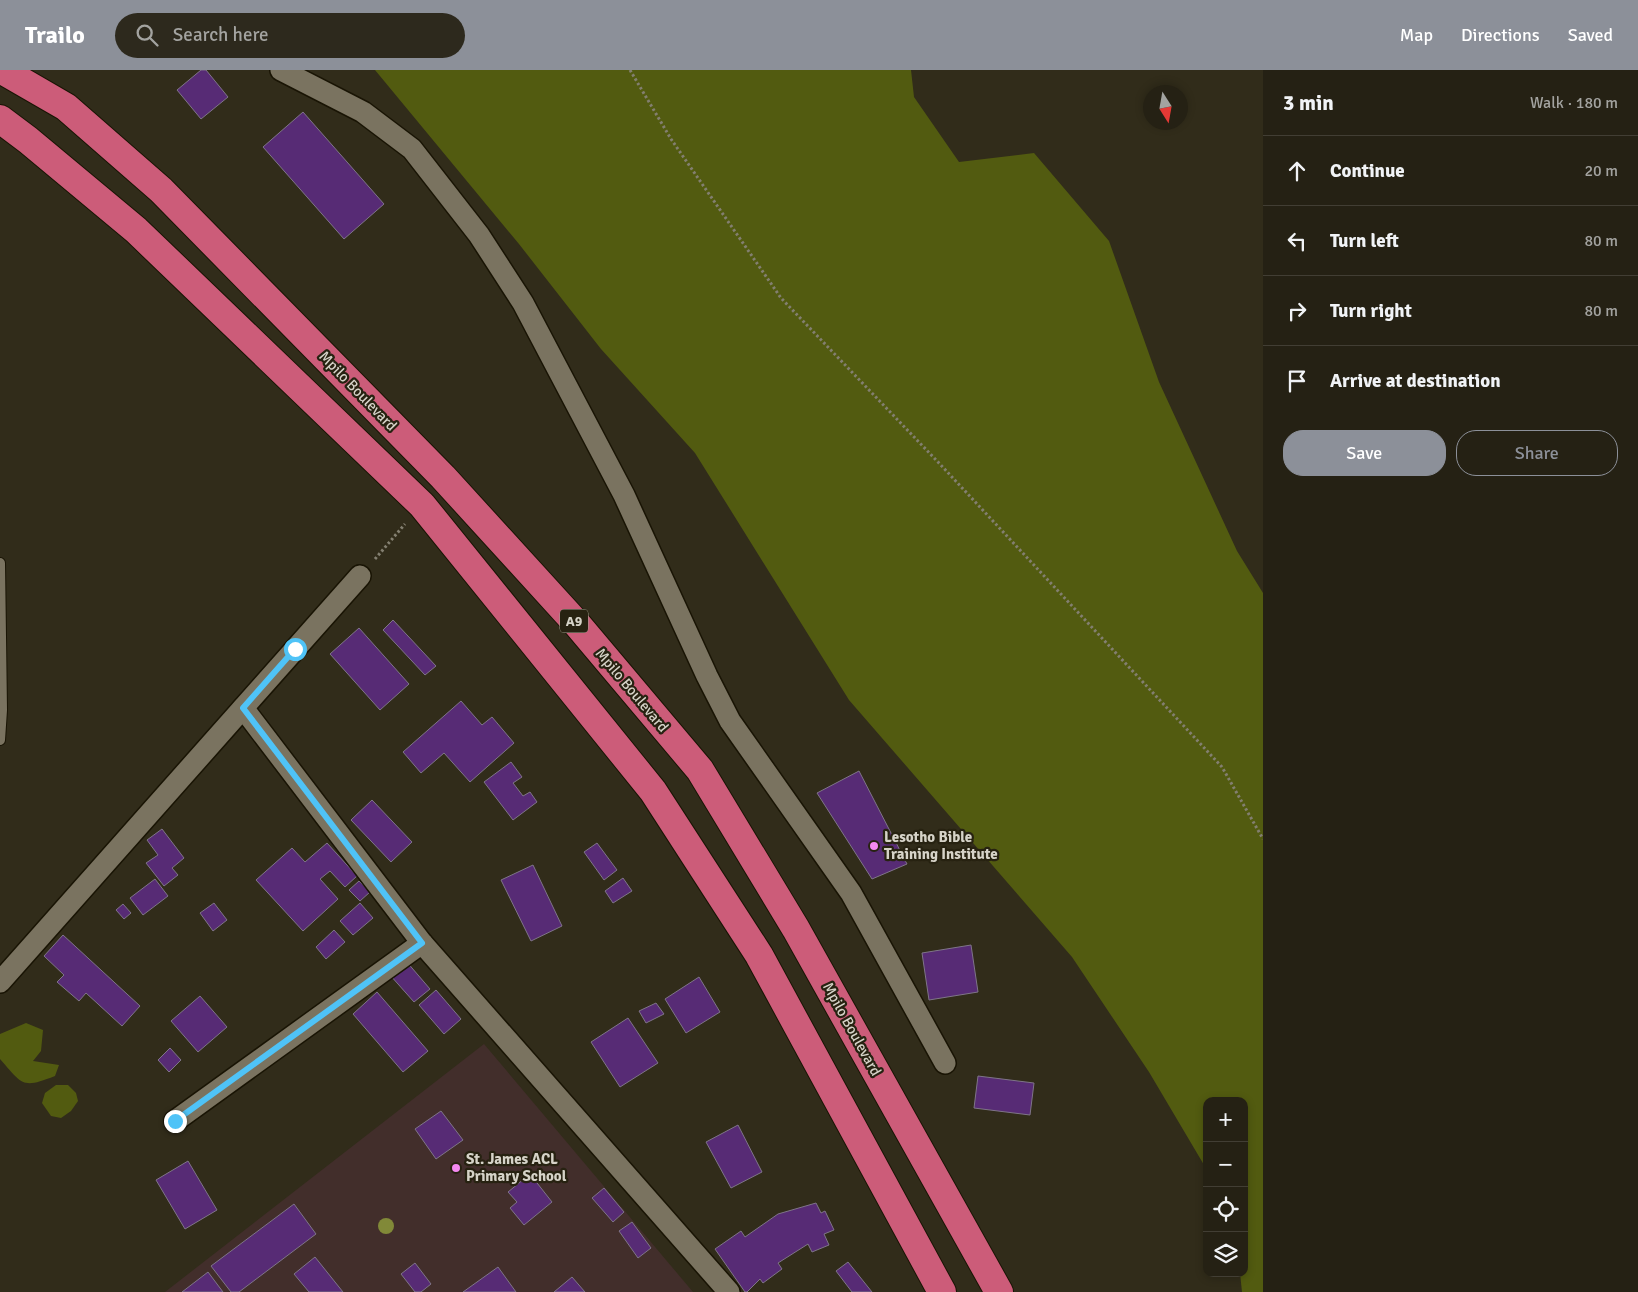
<!DOCTYPE html>
<html lang="en">
<head>
<meta charset="utf-8">
<style>
  :root { --surface:#252114; --page:#2d291d; --text:#f1f3f6; --muted:#a3a3a0; --line:#423e34; --accent:#8c9099 }
  body { margin:0; font-family:Signika,sans-serif; background:var(--page); color:var(--text) }
  .controls { position:absolute; right:15px; bottom:15px; display:grid; overflow:hidden; border-radius:10px; box-shadow:0 2px 8px #0003 }
  .controls button { width:45px; height:45px; display:grid; place-items:center; padding:0; border:0; border-bottom:1px solid var(--line); background:var(--surface); color:var(--text); font:25px sans-serif }
  .compass { position:absolute; left:1143px; top:15px; width:45px; height:45px; border-radius:50%; background:var(--surface); box-shadow:0 2px 8px #0003; rotate:169deg }
  .stop { position:absolute; width:15px; height:15px; margin:-11px; border:4px solid #4fc3f7; border-radius:50%; background:#fff }
  .stop.end { background:#4fc3f7; border-color:#fff; box-shadow:0 1px 5px #0008 }
  .list { margin:0; padding:0; list-style:none }
  h2 { display:flex; justify-content:space-between; align-items:center; height:65px; margin:0; padding:0 20px; font-size:21px }
  h2 small { font-size:16px; font-weight:400; color:var(--muted) }
  .list li { display:grid; grid-template-columns:32px 1fr auto; gap:15px; align-items:center; box-sizing:border-box; height:70px; padding:0 20px; border-top:1px solid var(--line) }
  .list b { display:block; font-size:19px; white-space:nowrap }
  .list em { font-size:16px; font-style:normal; color:var(--muted) }
  .actions { display:flex; gap:10px; padding:15px 20px }
  .actions a { flex:1; padding:11px 0; border:1px solid var(--accent); border-radius:20px; text-align:center; font-size:18px; color:var(--accent) }
  .actions .main { background:var(--accent); color:#fff }
  .icon { flex:none; width:28px; height:28px; fill:none; stroke:currentColor; stroke-width:2; stroke-linecap:round; stroke-linejoin:round }
  .map { position:relative; flex:none; width:1263px; height:1222px; overflow:hidden }
  header { display:flex; align-items:center; gap:30px; box-sizing:border-box; height:70px; padding:0 25px; background:var(--accent); color:#fff }
  header strong { font-size:24px }
  nav { display:flex; gap:28px; margin-inline-start:auto; font-size:18px }
  .search { width:350px; height:45px; background:var(--page); display:flex; align-items:center; gap:12px; box-sizing:border-box; padding:0 18px; border-radius:28px; color:var(--muted); font-size:19px }
  main { display:flex }
  aside { flex:1; background:var(--surface) }
  .map>svg:first-child { display:block }
</style>
</head>
<body>
<header>
<strong>Trailo</strong>
<div class="search"><svg class="icon" aria-label="search" viewBox="0 0 24 24"><circle cx="10" cy="10" r="6"/><path d="M15 15l6 6"/></svg>Search here</div>
<nav><a>Map</a><a>Directions</a><a>Saved</a></nav>
</header>
<main>
<div class="map">
<svg width="1263" height="1222" viewBox="0 0 1263 1222">
  <rect width="100%" height="100%" fill="#312c1a"/>
  <!-- education -->
  <path fill="#422e2b" d="M484 974 693 1222H165Z"/>
  <!-- green -->
  <g fill="#525b10">
    <path d="M375 0H911L914 27 959 92 1034 83 1109 171 1159 312 1237 481 1263 523V1222H1242L1240 1203H1244V1031H1207V1100L1149 1002 1072 887 849 630 695 383 601 279 519 174Z"/>
    <path d="M26 953 43 960 41 981 33 991 59 995 55 1006C22 1019 23 1015 0 989V964Z"/>
    <path d="M56 1015H68L76 1023 78 1031 71 1041 61 1048 51 1046 42 1033 45 1023Z"/>
  </g>
  <!-- building -->
  <g fill="#572b75" stroke="#7f7588">
    <path d="M201 0H206L228 27 201 49 177 20Z"/>
    <path d="M303 42 384 134 344 169 263 77Z"/>
    <path d="M393 550 436 596 425 605 383 560Z"/>
    <path d="M359 558 409 614 380 640 330 584Z"/>
    <path d="M461 631 482 655 492 647 514 673 470 712 444 683 421 703 403 682Z"/>
    <path d="M511 692 522 707 513 713 523 726 530 722 537 732 513 750 484 712Z"/>
    <path d="M859 701 907 794 872 809 817 723Z"/>
    <path d="M372 730 412 772 391 792 351 750Z"/>
    <path d="M162 759 184 788 172 798 178 805 164 816 146 793 158 785 147 770Z"/>
    <path d="M327 773 357 806 345 817 330 801 320 809 338 829 303 861 256 810 292 778 305 792Z"/>
    <path d="M597 773 617 800 604 810 584 782Z"/>
    <path d="M533 795 562 856 531 871 501 810Z"/>
    <path d="M623 808 632 821 613 833 605 821Z"/>
    <path d="M155 809 168 826 143 845 130 828Z"/>
    <path d="M359 811 370 822 360 831 349 820Z"/>
    <path d="M214 833 227 850 213 861 200 843Z"/>
    <path d="M360 833 373 848 353 865 340 851Z"/>
    <path d="M123 834 131 843 124 849 116 840Z"/>
    <path d="M334 860 345 872 326 889 316 877Z"/>
    <path d="M63 865 140 936 122 956 86 923 79 931 57 912 64 905 44 886Z"/>
    <path d="M971 875 978 922 929 930 922 883Z"/>
    <path d="M406 891 430 919 414 932 390 905Z"/>
    <path d="M699 907 720 942 686 963 665 929Z"/>
    <path d="M436 920 461 949 444 964 419 935Z"/>
    <path d="M377 922 428 981 403 1002 353 944Z"/>
    <path d="M200 926 227 957 198 982 171 951Z"/>
    <path d="M656 933 664 944 646 953 639 941Z"/>
    <path d="M628 948 658 993 620 1017 591 972Z"/>
    <path d="M170 978 181 990 169 1002 158 990Z"/>
    <path d="M978 1006 1034 1013 1030 1045 974 1038Z"/>
    <path d="M441 1041 463 1070 436 1089 415 1059Z"/>
    <path d="M738 1055 762 1102 731 1118 706 1072Z"/>
    <path d="M188 1091 217 1140 185 1159 156 1110Z"/>
    <path d="M530 1104 552 1132 524 1155 510 1138 517 1132 508 1122Z"/>
    <path d="M604 1118 624 1142 613 1152 592 1128Z"/>
    <path d="M816 1133 821 1143 825 1141 834 1160 824 1164 829 1175 812 1182 808 1174 778 1193 782 1199 763 1213 760 1209 747 1222H745L715 1179 741 1161 745 1167 778 1144Z"/>
    <path d="M294 1134 316 1164 239 1222H231L211 1196Z"/>
    <path d="M632 1152 651 1178 638 1188 619 1161Z"/>
    <path d="M315 1187 343 1222H309L294 1204Z"/>
    <path d="M848 1192 872 1222H852L836 1201Z"/>
    <path d="M415 1193 431 1214 421 1222H415L401 1204Z"/>
    <path d="M498 1197 516 1222H463Z"/>
    <path d="M208 1202 223 1222H182Z"/>
    <path d="M572 1207 585 1222H554Z"/>
  </g>
  <g fill="none" stroke-linecap="round" stroke-linejoin="round">
    <!-- lane casing -->
    <g stroke="#191404" stroke-width="12">
      <path id="lane" d="M0 493 2 640 0 670"/>
    </g>
    <!-- street casing -->
    <g stroke="#191404" stroke-width="24">
      <g id="street">
        <path d="M281 0 363 42 412 79 479 165 523 233 624 425 707 606 730 651 851 823 945 993"/>
        <path d="M243 638 422 873 729 1222"/>
        <path d="M0 912 360 506"/>
        <path d="M175 1051 422 873"/>
      </g>
    </g>
    <!-- highway casing -->
    <g stroke="#191404" stroke-width="30">
      <g id="highway">
        <path d="M2 0 66 37 161 120 443 407 577 554 700 700 796 859 999 1222"/>
        <path d="M0 49 28 70 136 160 422 435 653 721 759 885 942 1222"/>
      </g>
    </g>
    <!-- path -->
    <g stroke="#837f70" stroke-width="3" stroke-dasharray="2.5 2.5" stroke-linecap="butt">
      <path d="M630 0 671 69 781 228 938 392 1222 697 1263 769"/>
      <path d="M375 489 405 454"/>
    </g>
    <!-- lane -->
    <use href="#lane" stroke="#7a7360" stroke-width="10"/>
    <!-- street -->
    <use href="#street" stroke="#7a7360" stroke-width="21"/>
    <!-- highway -->
    <use href="#highway" stroke="#cc5c79" stroke-width="28"/>
  </g>
  <!-- trees -->
  <circle fill="#818938" cx="386" cy="1156" r="8"/>
  <g fill="none" stroke-linecap="round" stroke-linejoin="round">
    <!-- route -->
    <path stroke="#4fc3f7" stroke-width="6" d="M175 1051 422 873 243 638 295 579"/>
  </g>
  <!-- markers -->
  <g fill="#f489f0" stroke="#272211" stroke-width="2">
    <circle cx="874" cy="776" r="5"/>
    <circle cx="456" cy="1098" r="5"/>
  </g>
  <g text-anchor="middle" stroke-width="4.5" stroke-linejoin="round" paint-order="stroke">
    <!-- shield labels -->
    <rect fill="#272211" stroke="#a29e91" stroke-width="1" x="560" y="539.5" width="28" height="23" rx="4"/>
    <g font-size="14" font-weight="bold" fill="#d6d3c8">
      <text x="574" y="556">A9</text>
    </g>
    <!-- street labels -->
    <g font-size="15" fill="#d6d3c8" stroke="#272211">
      <text transform="translate(358 321) rotate(46)" y="5">Mpilo Boulevard</text>
      <text transform="translate(632 620) rotate(50)" y="5">Mpilo Boulevard</text>
      <text transform="translate(852 959) rotate(61)" y="5">Mpilo Boulevard</text>
    </g>
    <!-- poi labels -->
    <g font-size="15" font-weight="bold" fill="#d6d3c8" stroke="#272211" text-anchor="start">
      <text x="884" y="772">Lesotho Bible<tspan x="884" dy="17">Training Institute</tspan></text>
      <text x="466" y="1094">St. James ACL<tspan x="466" dy="17">Primary School</tspan></text>
    </g>
  </g>
</svg>
<div class="controls">
<button>+</button>
<button>−</button>
<button><svg class="icon" aria-label="locate" viewBox="0 0 24 24"><circle cx="12" cy="12" r="6"/><path d="M12 2v4M12 18v4M2 12h4M18 12h4"/></svg></button>
<button><svg class="icon" aria-label="layers" viewBox="0 0 24 24"><path d="M12 4l9 5-9 5-9-5zM3 14l9 5 9-5"/></svg></button>
</div>
<svg class="compass" viewBox="-18 -18 36 36"><path d="M0-13l5 13h-10z" fill="#e53935"/><path d="M0 13l5-13h-10z" fill="#a3a3a0"/></svg>
<div class="stop" style="left:295px;top:579px"></div>
<div class="stop end" style="left:175px;top:1051px"></div>
</div>
<aside>
<h2>3 min<small>Walk · 180 m</small></h2>
<ul class="list">
<li><svg class="icon" aria-label="ahead" viewBox="0 0 24 24"><path d="M12 20V5M6 11l6-6 6 6"/></svg><div><b>Continue</b></div><em>20 m</em></li>
<li><svg class="icon" aria-label="left" viewBox="0 0 24 24"><path d="M17 20v-9H6M10 6l-5 5 5 5"/></svg><div><b>Turn left</b></div><em>80 m</em></li>
<li><svg class="icon" aria-label="right" viewBox="0 0 24 24"><path d="M7 20v-9h11M14 6l5 5-5 5"/></svg><div><b>Turn right</b></div><em>80 m</em></li>
<li><svg class="icon" aria-label="arrive" viewBox="0 0 24 24"><path d="M6 21V4h12l-3 4 3 4H6"/></svg><div><b>Arrive at destination</b></div></li>
</ul>
<div class="actions"><a class="main">Save</a><a>Share</a></div>
</aside>
</main>
</body>
</html>
